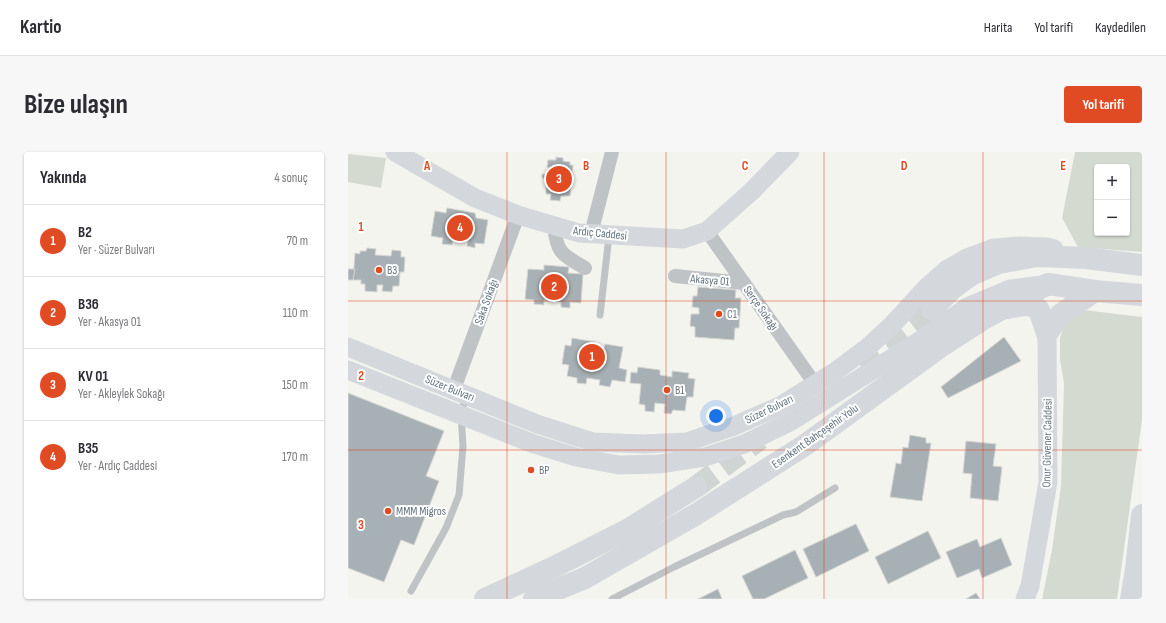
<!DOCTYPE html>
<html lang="tr">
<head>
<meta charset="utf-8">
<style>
  :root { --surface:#fff; --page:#f7f7f7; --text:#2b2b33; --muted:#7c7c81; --line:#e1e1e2; --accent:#e04b23 }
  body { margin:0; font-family:"Sofia Sans Condensed",sans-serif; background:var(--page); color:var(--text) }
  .controls { position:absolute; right:12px; top:12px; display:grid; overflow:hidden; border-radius:4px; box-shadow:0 1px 3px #0004 }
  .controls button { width:36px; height:36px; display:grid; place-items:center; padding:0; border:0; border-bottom:1px solid var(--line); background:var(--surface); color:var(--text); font:20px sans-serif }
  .you { position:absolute; left:368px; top:264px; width:14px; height:14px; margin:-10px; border:3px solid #fff; border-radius:50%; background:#1a73e8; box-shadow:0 0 0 6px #1a73e833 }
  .badge { display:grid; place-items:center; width:26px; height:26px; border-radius:50%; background:var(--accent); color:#fff; font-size:13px; font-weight:700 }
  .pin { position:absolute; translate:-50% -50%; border:2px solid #fff; box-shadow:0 1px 4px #0006 }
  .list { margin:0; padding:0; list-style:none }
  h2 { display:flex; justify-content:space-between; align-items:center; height:52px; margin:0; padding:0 16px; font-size:17px }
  h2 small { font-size:13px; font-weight:400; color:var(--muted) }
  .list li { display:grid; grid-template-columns:26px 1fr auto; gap:12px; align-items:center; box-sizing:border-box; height:72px; padding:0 16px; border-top:1px solid var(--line) }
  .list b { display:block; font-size:15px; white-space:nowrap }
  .list p { margin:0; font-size:13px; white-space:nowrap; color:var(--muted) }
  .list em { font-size:13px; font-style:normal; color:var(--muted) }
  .map { position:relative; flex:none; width:794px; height:447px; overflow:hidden; border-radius:4px }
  header { display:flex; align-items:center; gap:24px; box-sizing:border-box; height:56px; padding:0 20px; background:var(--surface); border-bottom:1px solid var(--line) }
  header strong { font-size:19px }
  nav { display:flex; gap:22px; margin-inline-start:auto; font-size:14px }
  .intro { display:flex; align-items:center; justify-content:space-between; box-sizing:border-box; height:96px; padding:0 24px }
  h1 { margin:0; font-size:28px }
  .button { padding:10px 18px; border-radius:4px; background:var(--accent); color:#fff; font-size:14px; font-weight:700 }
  main { display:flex; gap:24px; padding:0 24px }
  aside { flex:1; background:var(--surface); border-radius:4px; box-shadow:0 1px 3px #0004 }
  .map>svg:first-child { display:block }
</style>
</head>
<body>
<header>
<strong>Kartio</strong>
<nav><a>Harita</a><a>Yol tarifi</a><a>Kaydedilen</a></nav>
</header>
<div class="intro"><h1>Bize ulaşın</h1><a class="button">Yol tarifi</a></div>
<main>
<aside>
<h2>Yakında<small>4 sonuç</small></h2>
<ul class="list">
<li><span class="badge">1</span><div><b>B2</b><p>Yer · Süzer Bulvarı</p></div><em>70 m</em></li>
<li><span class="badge">2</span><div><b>B36</b><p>Yer · Akasya 01</p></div><em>110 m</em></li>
<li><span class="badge">3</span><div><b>KV 01</b><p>Yer · Akleylek Sokağı</p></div><em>150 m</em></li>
<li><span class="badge">4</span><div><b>B35</b><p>Yer · Ardıç Caddesi</p></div><em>170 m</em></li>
</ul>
</aside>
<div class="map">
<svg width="794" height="447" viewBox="0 0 794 447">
  <rect width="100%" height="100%" fill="#f4f4ef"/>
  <!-- green -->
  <g fill="#d5dad1" fill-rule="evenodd">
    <path d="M727 0H794V100L730 95 714 66ZM749 15H779V81H749Z"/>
    <path d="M0 2 38 6 33 36 0 30Z"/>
    <path d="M736 158 794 165V268L769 447H694L704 398 713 333 716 231 712 208V186L717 171Z"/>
  </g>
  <!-- building -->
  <g fill="#a7b0b4" stroke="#d5d5d2">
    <path d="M208 5 215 6V9L222 10V13H225L222 44H213L212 49 202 48 203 42H198V32H202V27L194 26V22L203 23 204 16 199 15 200 8H208Z"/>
    <path d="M99 56 127 61 128 66 140 68 136 92 127 91V96L119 94 120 89 105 86 104 93 94 92 95 86 83 84 87 59 98 61Z"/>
    <path d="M19 96 28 97 27 103 43 104 44 98 53 99V105H57L56 120H52L51 134H45L44 140 34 139 35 133H29V140L17 139V132H13V128H5L7 101 12 102V99H18Z"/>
    <path d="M196 113 221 115 220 121 235 122 233 151 222 150V156L213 155V150L196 148V153L186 152V148L177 147 180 117 196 118Z"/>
    <path d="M0 117H7L5 128H0Z"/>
    <path d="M350 135 388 138 387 146H393L391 176H387L386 188 347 185V175L342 174 343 162H351V156L344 155 345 144H349Z"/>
    <path d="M656 185 673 209 600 246 593 235Z"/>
    <path d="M224 186 247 190 246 196 256 197 257 192 275 195 271 216 279 218 277 230 264 228 262 235 251 233 252 228 239 226 238 232 229 231V226L219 224 221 213 214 212 217 193 223 194Z"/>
    <path d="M290 215 312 218V223L324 225V219L341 221 340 226 347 227 345 245H339L337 259 325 258 323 262 316 261 317 252 307 251 306 260 297 259V253L291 252 293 232 282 231 283 220 289 221Z"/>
    <path d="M0 241 96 279 78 324 91 329 66 393 53 388 36 430 0 416Z"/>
    <path d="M562 283 578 286V291H583L574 349 542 345 548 311 553 312 555 295 560 296Z"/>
    <path d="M618 289 648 292 645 314 654 315 650 349 622 346 624 322 615 321Z"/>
    <path d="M508 372 521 399 468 425 455 397Z"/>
    <path d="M580 379 593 406 540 432 527 405Z"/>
    <path d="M653 386 664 413 634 426 631 417 609 426 598 400 629 387 632 395Z"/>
    <path d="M447 398 460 426 416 447H405L394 424Z"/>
    <path d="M370 437 374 447H350Z"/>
    <path d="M628 441 632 447H618Z"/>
  </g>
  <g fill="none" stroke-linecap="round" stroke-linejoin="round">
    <!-- primary-tunnel -->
    <g stroke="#d0d4d3" stroke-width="22" stroke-dasharray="22 11" stroke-linecap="butt">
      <path d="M511 212 584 157"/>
      <path d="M348 335 412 287"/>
    </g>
    <!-- lane -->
    <g stroke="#bfc3c6" stroke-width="7">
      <path d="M252 163 261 84"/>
      <path d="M63 439 98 376 111 343 115 294 113 262 118 244"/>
      <path d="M264 447 326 415 435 363 448 360 487 336"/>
    </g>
    <!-- street -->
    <g stroke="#bfc3c6" stroke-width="14">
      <path d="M206 74C209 102 214 102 237 116"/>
      <path d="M359 79 467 232"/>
      <path d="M243 82 264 0"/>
      <path d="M327 124 396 131"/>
      <path d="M106 237 170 63"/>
    </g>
    <!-- secondary -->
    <g stroke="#d4d8dc" stroke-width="19">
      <path d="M47 0 127 46 170 63 231 81 335 87 359 79 404 39 442 0"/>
      <path d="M0 195 189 272 245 290 295 292 339 290 386 274 432 254 488 219 520 195 544 173 579 135 598 118 619 106 646 96 671 94 699 95 706 97"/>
      <path d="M0 218 186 292 228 305 271 313 311 312 357 305 396 292 442 270 576 186 619 155 662 137 694 133"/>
      <path d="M677 447 682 434 700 330 699 181"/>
    </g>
    <!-- primary -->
    <g stroke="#d4d8dc" stroke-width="22">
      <path d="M660 156C671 154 683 150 691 158L699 181"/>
      <path d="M584 157 604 137 623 123 651 111 690 104 738 106 794 113"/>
      <path d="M699 181 713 162 747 139"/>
      <path d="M137 447 204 416 279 378 348 335"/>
      <path d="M186 447 237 426 347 363 457 293 592 195 637 166 700 132 747 139 794 143"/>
    </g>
    <!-- highway -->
    <path stroke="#d4d8dc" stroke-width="22" d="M783 447 788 417 794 363"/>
  </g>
  <!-- grid -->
  <path fill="none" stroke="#e04b23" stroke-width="1" stroke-opacity="0.55" d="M159 0V447M318 0V447M476 0V447M635 0V447M0 149H794M0 298H794"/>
  <!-- markers -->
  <g fill="#e04b23" stroke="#fff" stroke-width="1.5">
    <circle cx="31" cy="118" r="4"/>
    <circle cx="371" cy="162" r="4"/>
    <circle cx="319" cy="238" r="4"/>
    <circle cx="183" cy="318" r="4"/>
    <circle cx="40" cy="359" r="4"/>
  </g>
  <g text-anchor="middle" stroke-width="4" stroke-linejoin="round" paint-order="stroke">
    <!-- street labels -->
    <g font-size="12" fill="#637480" stroke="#fff">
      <text transform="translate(252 81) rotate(6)" y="4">Ardıç Caddesi</text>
      <text transform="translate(362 128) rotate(5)" y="4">Akasya 01</text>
      <text transform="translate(138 150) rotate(-70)" y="4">Saka Sokağı</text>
      <text transform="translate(413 156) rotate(55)" y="4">Serçe Sokağı</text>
      <text transform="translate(102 236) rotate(22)" y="4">Süzer Bulvarı</text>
      <text transform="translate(421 257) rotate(-26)" y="4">Süzer Bulvarı</text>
      <text transform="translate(467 284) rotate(-35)" y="4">Esenkent Bahçeşehir Yolu</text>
      <text transform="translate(699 291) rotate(-89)" y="4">Onur Güvener Caddesi</text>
    </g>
    <!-- poi labels -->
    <g font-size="12" fill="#637480" stroke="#fff" text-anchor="start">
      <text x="39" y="122">B3</text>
      <text x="379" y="166">C1</text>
      <text x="327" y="242">B1</text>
      <text x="191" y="322">BP</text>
      <text x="48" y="363">MMM Migros</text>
    </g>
  </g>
  <g font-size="13" text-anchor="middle" font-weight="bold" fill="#e04b23" stroke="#fff" stroke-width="4" stroke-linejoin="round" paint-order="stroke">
    <text x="79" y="18">A</text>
    <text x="238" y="18">B</text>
    <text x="397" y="18">C</text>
    <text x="556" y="18">D</text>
    <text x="715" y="18">E</text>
    <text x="13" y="79">1</text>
    <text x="13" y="228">2</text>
    <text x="13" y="377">3</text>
  </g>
</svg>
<div class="controls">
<button>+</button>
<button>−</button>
</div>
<div class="you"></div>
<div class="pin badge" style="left:244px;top:205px">1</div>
<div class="pin badge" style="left:206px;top:135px">2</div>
<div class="pin badge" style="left:211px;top:27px">3</div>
<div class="pin badge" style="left:112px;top:76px">4</div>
</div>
</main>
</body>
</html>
